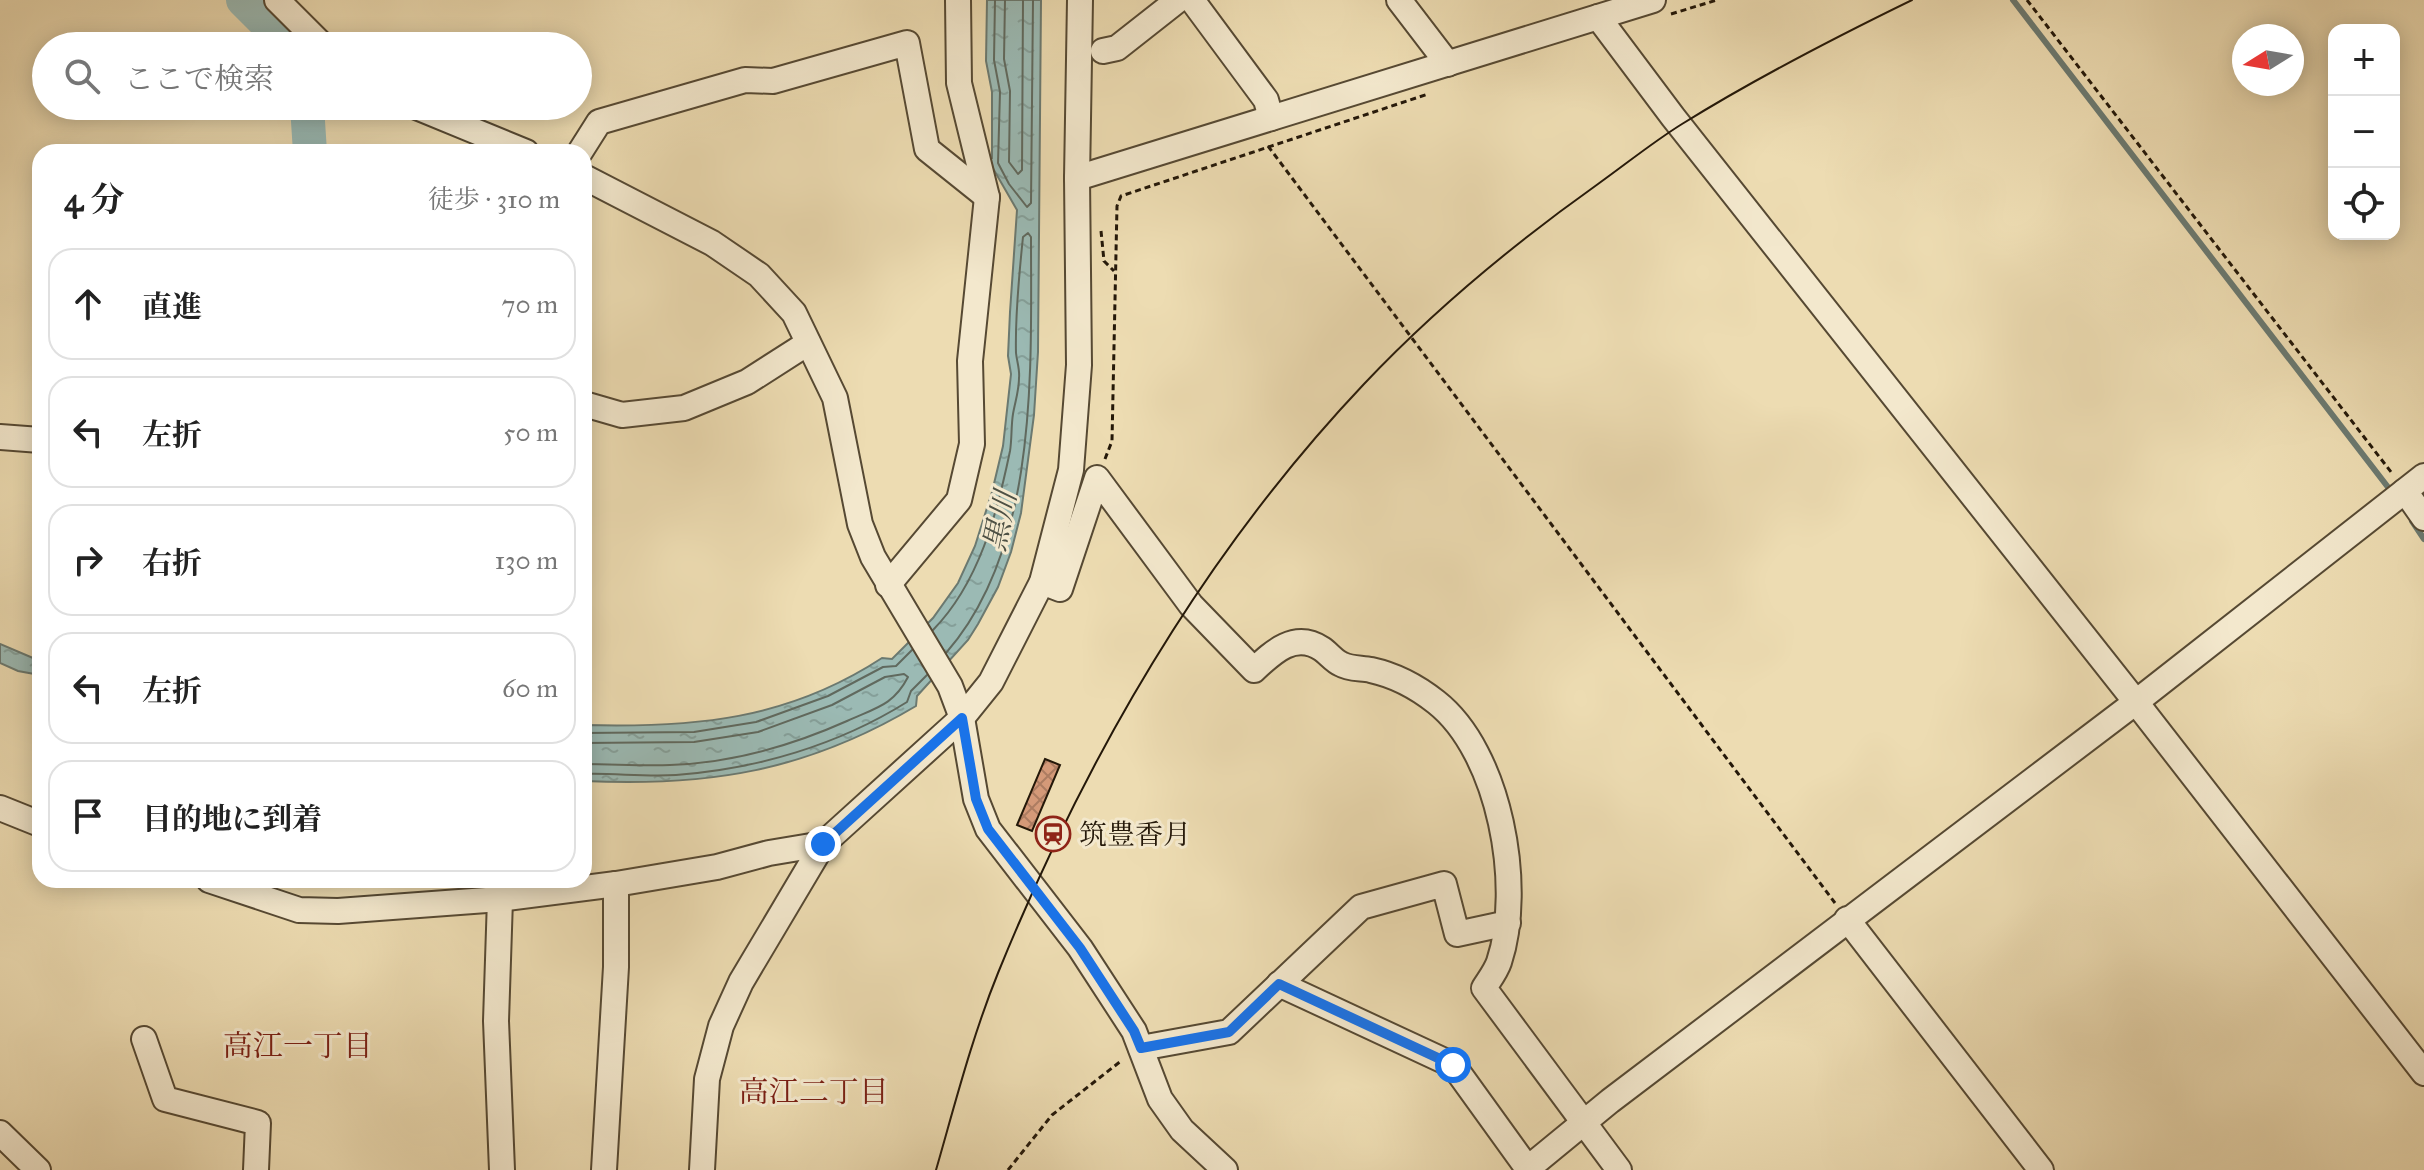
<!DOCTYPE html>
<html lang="ja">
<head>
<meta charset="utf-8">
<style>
  :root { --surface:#fff; --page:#f2f2f2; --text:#222; --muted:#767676; --line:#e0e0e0 }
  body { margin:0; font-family:"IM FELL Great Primer","Noto Serif JP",serif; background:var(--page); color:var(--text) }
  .controls { position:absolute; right:24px; top:24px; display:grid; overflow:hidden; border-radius:16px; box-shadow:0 4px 20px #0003 }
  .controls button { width:72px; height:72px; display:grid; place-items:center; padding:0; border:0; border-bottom:2px solid var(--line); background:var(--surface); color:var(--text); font:40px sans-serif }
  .compass { position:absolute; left:2232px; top:24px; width:72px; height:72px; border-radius:50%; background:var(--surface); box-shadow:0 4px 20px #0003; rotate:259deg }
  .stop { position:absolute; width:24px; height:24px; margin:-18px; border:6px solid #1a73e8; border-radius:50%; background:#fff }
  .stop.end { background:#1a73e8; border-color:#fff; box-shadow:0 2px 8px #0008 }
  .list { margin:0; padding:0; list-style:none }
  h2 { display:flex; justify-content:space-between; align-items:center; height:104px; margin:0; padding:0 32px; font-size:34px }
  h2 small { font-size:26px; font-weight:400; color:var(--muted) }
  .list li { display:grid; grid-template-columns:52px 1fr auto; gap:24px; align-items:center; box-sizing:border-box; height:112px; margin:0 16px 16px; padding:0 16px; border:2px solid var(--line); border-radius:24px }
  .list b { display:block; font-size:30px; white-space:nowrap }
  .list em { font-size:26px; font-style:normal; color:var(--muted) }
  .icon { flex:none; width:44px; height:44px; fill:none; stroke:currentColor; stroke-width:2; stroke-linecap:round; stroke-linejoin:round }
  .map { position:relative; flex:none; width:2424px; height:1170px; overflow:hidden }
  .search { position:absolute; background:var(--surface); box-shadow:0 4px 20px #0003; left:32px; top:32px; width:560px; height:88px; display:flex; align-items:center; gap:20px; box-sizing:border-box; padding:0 28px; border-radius:44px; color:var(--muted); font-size:30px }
  .panel { position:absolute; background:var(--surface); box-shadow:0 4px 20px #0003; left:32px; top:144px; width:560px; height:744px; border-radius:24px }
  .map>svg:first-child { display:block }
</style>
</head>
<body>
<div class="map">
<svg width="2424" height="1170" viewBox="0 0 2424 1170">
  <defs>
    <pattern id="water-ripples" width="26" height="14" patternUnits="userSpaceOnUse" patternTransform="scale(2)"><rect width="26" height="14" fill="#9bbab4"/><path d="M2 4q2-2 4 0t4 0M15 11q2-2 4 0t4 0" fill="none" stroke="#859f99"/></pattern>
    <pattern id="building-cross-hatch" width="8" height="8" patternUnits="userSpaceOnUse" patternTransform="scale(2)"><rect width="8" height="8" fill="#d49978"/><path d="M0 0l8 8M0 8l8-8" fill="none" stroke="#ac7c61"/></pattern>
  </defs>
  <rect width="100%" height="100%" fill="#eddcb2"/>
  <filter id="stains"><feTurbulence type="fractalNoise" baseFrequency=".0025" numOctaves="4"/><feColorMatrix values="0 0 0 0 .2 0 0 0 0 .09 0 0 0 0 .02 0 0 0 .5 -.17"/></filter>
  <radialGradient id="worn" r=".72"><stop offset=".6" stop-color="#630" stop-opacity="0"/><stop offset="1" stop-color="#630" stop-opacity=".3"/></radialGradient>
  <!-- water -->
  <g fill="url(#water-ripples)" stroke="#6b7970" stroke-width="2">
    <path d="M987 0H1041L1038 352 1034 415 1021 513 1011 552 998 587 978 624 968 640 917 696 916 706C807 771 708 787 584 781V725C694 728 787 720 882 658L892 659 933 618 958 583 975 546 992 492 1003 446 1011 374 1008 356 1010 312 1017 210 987 158H992V92L986 61Z"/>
    <path d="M0 644 40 661V675L18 671 0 663Z"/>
  </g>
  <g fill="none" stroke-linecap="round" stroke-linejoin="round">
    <!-- shore -->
    <g stroke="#60695e" stroke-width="2">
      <path d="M995 0 994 60 1000 92 998 163 1009 184 1027 207 1031 203 1033 0"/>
      <path d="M1005 0 1004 59 1010 91 1009 162 1018 174 1022 170 1023 0"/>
      <path d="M933 630C979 583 997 514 1010 451 1012 439 1011 426 1013 414 1015 402 1019 391 1019 378 1020 370 1017 362 1016 353 1015 315 1019 275 1023 237L1028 233 1031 237C1031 370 1039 547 946 653"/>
      <path d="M584 733 694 732 756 722 828 696 883 667 896 666 912 650"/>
      <path d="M584 743 694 742 758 732 832 705 885 677 904 674 908 677C893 706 875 708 847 721 791 746 731 763 670 765 641 766 613 764 584 764"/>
      <path d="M584 774C614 773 645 777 676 775 757 769 838 745 907 702L911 691 927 675"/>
    </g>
    <!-- stream -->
    <g stroke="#6b7970" stroke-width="6">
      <path d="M2013 0 2394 495"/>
      <path d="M2412 521 2424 539"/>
    </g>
    <!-- river -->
    <g stroke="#9bbab4" stroke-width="34">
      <path d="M243 0 289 46"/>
      <path d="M307 106 310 152"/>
    </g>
  </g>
  <!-- building -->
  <path fill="url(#building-cross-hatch)" stroke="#241809" stroke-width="2" d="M1045 759 1060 765 1032 831 1017 825Z"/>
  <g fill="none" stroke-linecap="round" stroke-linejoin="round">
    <!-- minor casing -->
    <g stroke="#564933" stroke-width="28">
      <g id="minor">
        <path d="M277 0 323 46"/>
        <path d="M1192 0 1266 100 1271 118"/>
        <path d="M1399 0 1448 64"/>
        <path d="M1598 17 1673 117 2128 692 2424 1073"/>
        <path d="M1103 51 1117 48 1178 0"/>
        <path d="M414 106 526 152"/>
        <path d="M580 152 599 122 745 80 773 81 907 43 927 149 987 197"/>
        <path d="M584 177 712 243 759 275 794 313 835 398 860 524 873 557 950 686 962 718 976 799 988 829 1080 948 1134 1031 1160 1099 1182 1130 1225 1170"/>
        <path d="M1077 178 1653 0"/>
        <path d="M584 404 622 415 684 408 747 382 808 343"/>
        <path d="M0 437 40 440"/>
        <path d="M2405 491 2424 518"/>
        <path d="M1042 582 1060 589 1097 478 1191 605 1254 670C1273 652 1295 631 1322 649 1328 653 1334 661 1341 664 1349 669 1362 668 1371 670 1394 675 1417 687 1436 702 1500 752 1524 887 1499 962 1496 971 1489 980 1484 988L1619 1170"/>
        <path d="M888 585 959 500 972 444 970 361 987 197 959 83 958 0"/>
        <path d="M0 808 40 824"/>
        <path d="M209 880 299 910 338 911 500 899 616 884 717 867 769 853 823 844"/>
        <path d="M500 899 496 1021 502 1170"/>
        <path d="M1847 919 2041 1170"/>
        <path d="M1279 984 1453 1065 1528 1169"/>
        <path d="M144 1039 165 1099 258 1123 256 1170"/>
        <path d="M1141 1048 1229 1032 1361 907 1444 884 1457 934 1508 923"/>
        <path d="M0 1133 38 1170"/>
        <path d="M604 1170 616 967V884"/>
        <path d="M702 1170 707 1079 721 1026 741 982 823 844 962 718 991 682 1042 582 1071 470 1079 365 1077 178 1080 0"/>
        <path d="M1526 1170 1610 1101 2136 702 2424 476"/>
      </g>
    </g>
    <!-- path -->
    <g stroke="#241809" stroke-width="3" stroke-dasharray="6 4" stroke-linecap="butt">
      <path d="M2027 0 2391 472"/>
      <path d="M1671 14 1717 0"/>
      <path d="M1268 146 1835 903"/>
      <path d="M1101 231 1104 261 1114 271"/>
      <path d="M1105 459 1112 441 1117 206 1121 196 1428 94"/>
      <path d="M1008 1170 1052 1115 1121 1061"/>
    </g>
    <!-- minor -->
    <use href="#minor" stroke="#f3e8cd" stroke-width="24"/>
    <!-- tram -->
    <path stroke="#241809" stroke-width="2" d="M936 1170C955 1104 972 1037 998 973 1085 759 1204 553 1364 384 1434 310 1515 243 1598 184 1626 164 1653 142 1682 124 1756 78 1834 38 1912 0"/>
  </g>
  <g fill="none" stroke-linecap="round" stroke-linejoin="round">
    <!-- route -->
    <path stroke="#1a73e8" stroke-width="10" d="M823 844 962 718 976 799 988 829 1080 948 1134 1031 1141 1048 1229 1032 1279 984 1453 1065"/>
  </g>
  <!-- icons -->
  <defs>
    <g id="station-ring" transform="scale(1.8)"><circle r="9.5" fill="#f3e8cd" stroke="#8f2418" stroke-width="1.5"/><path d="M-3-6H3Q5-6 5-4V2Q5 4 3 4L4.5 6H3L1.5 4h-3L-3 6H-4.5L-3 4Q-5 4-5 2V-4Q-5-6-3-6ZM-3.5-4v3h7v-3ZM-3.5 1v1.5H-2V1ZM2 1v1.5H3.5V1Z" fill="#8f2418"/></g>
  </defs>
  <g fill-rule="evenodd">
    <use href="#station-ring" x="1053" y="834"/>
  </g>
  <g text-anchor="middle" stroke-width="6" stroke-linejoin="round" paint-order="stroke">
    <!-- poi labels -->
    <g font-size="28" fill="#241809" stroke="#f3e8cd" text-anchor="start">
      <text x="1079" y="844">筑豊香月</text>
    </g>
    <!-- water labels -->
    <g font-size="30" font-style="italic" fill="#4e5145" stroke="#f3e8cd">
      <text transform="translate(1000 521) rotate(-78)" y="10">黒川</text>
    </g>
    <!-- neighbourhood labels -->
    <g font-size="30" fill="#7a1f14" stroke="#f3e8cd">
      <text x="298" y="1056">高江一丁目</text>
      <text x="814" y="1102">高江二丁目</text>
    </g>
  </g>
  <rect width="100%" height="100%" filter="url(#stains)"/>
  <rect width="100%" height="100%" fill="url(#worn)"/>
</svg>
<div class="controls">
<button>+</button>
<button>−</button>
<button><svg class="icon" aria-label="locate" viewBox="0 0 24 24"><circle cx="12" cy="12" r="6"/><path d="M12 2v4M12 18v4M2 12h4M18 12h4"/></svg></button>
</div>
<svg class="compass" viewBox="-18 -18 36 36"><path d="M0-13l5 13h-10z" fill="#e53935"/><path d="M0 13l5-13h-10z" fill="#767676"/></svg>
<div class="stop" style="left:1453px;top:1065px"></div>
<div class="stop end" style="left:823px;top:844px"></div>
<div class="search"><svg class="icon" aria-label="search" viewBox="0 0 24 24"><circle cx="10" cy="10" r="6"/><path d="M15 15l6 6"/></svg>ここで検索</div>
<section class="panel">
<h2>4 分<small>徒歩 · 310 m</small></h2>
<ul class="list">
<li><svg class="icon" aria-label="ahead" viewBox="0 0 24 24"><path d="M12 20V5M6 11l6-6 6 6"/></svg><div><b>直進</b></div><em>70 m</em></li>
<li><svg class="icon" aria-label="left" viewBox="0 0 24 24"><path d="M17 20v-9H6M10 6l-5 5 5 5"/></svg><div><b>左折</b></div><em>50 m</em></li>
<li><svg class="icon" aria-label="right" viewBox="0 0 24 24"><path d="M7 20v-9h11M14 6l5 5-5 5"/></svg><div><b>右折</b></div><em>130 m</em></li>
<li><svg class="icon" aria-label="left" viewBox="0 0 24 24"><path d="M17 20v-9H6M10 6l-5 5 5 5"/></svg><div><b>左折</b></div><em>60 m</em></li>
<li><svg class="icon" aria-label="arrive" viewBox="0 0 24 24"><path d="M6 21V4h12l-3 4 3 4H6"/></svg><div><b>目的地に到着</b></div></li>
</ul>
</section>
</div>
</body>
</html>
